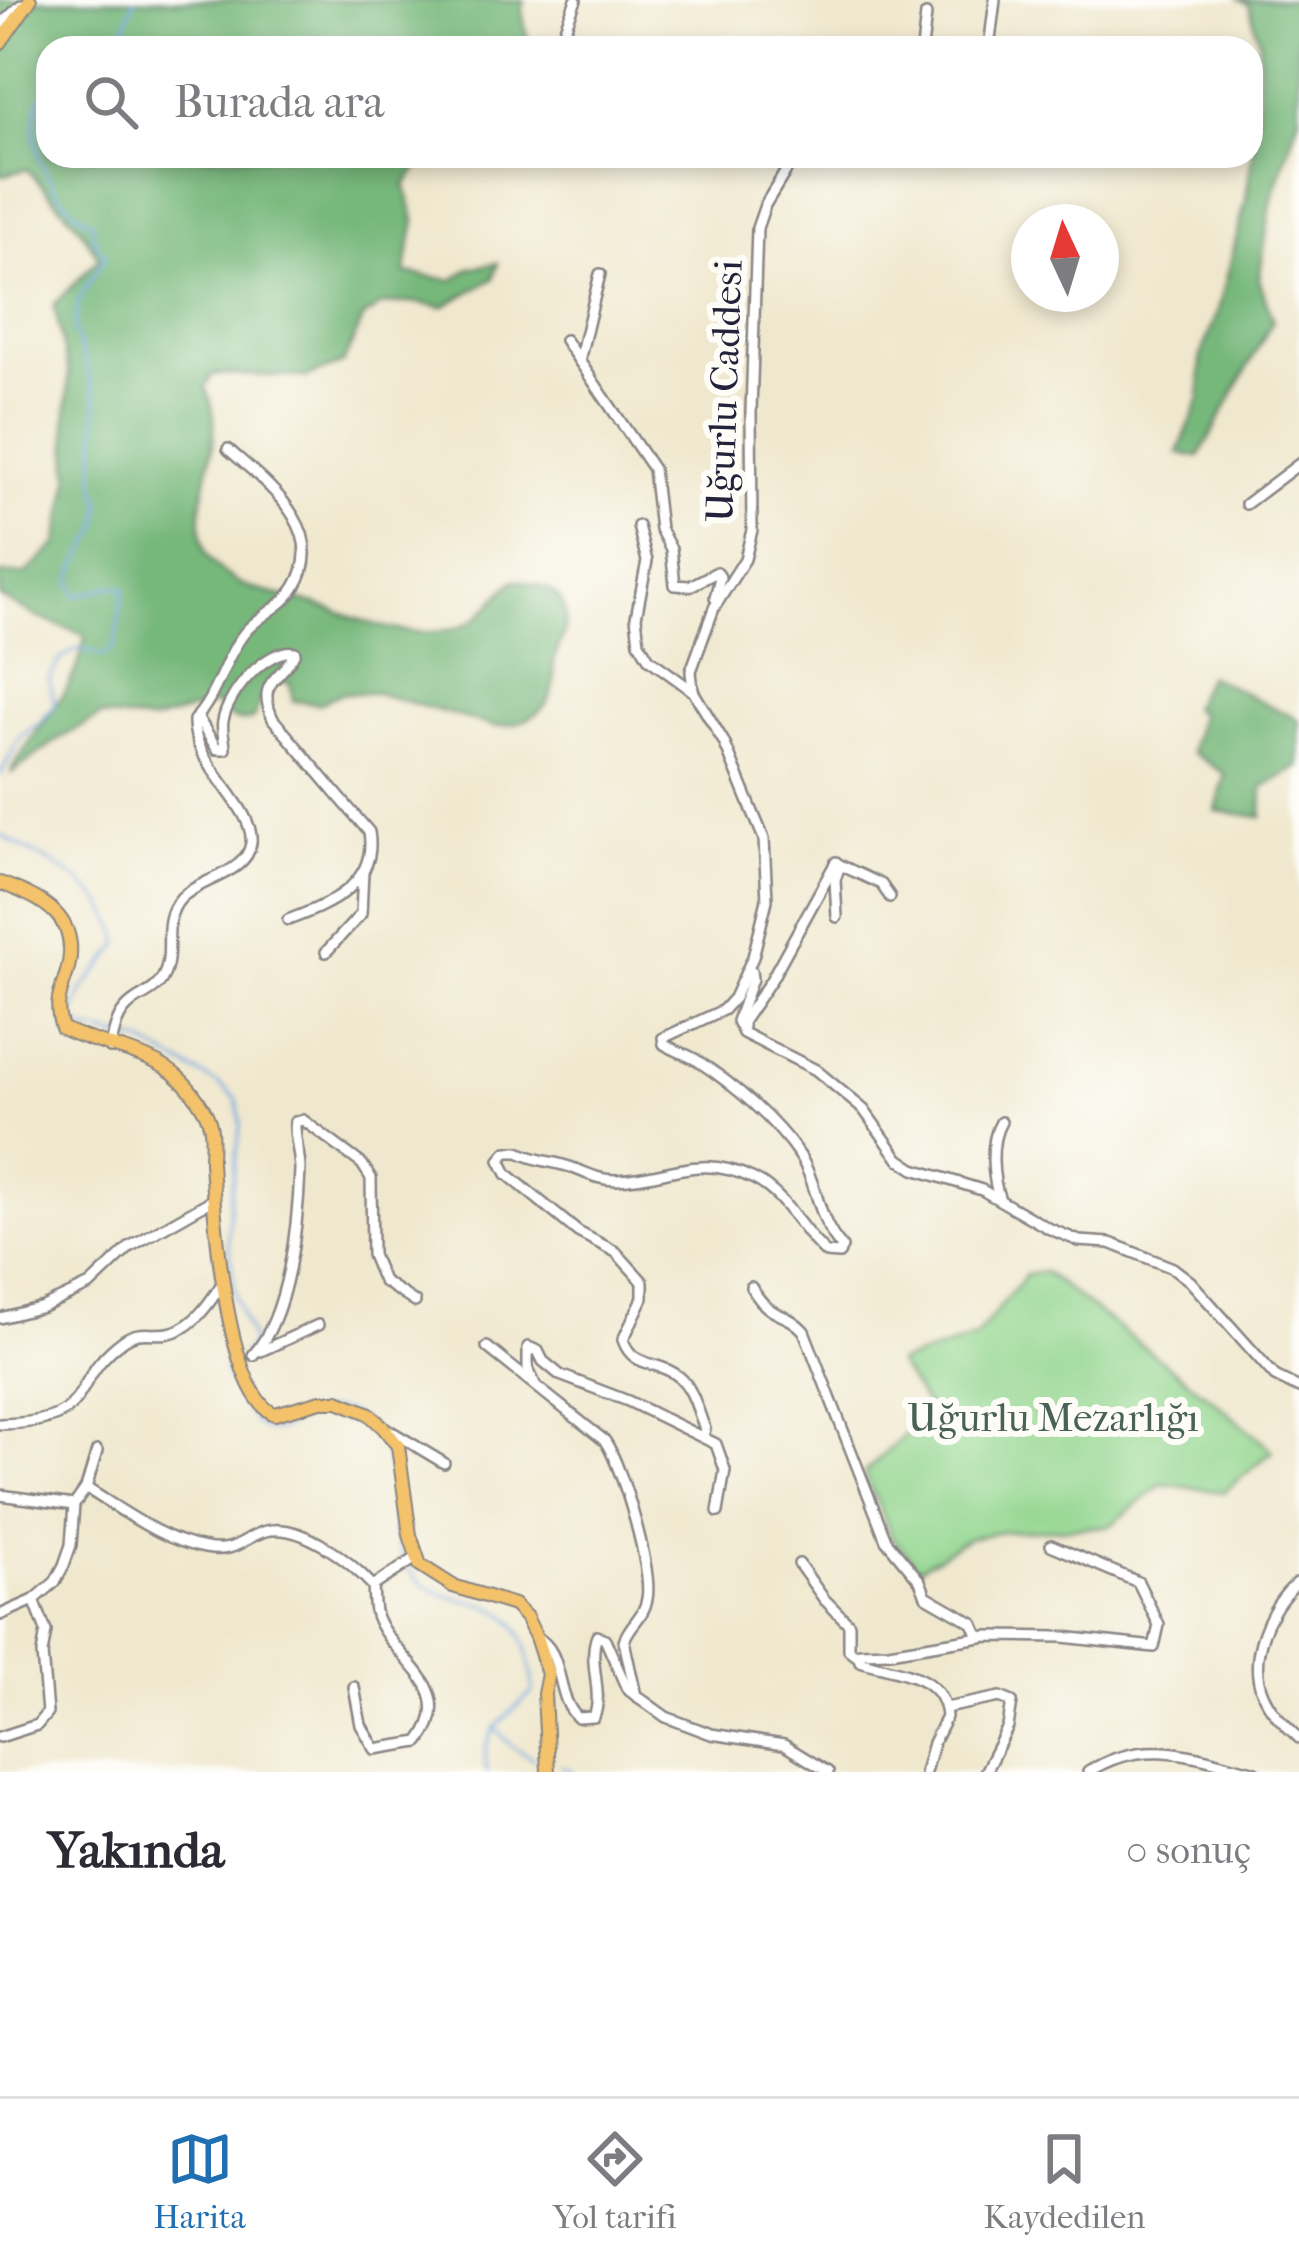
<!DOCTYPE html>
<html lang="tr">
<head>
<meta charset="utf-8">
<style>
  :root { --surface:#fff; --page:#f2f2f3; --text:#2b2b33; --muted:#7c7c81; --line:#e1e1e2; --accent:#1f6fb2 }
  body { margin:0; font-family:"IM FELL French Canon",serif; background:var(--page); color:var(--text) }
  .compass { position:absolute; left:1011px; top:204px; width:108px; height:108px; border-radius:50%; background:var(--surface); box-shadow:0 6px 18px #0003; rotate:356deg }
  .list { margin:0; padding:0; list-style:none }
  h2 { display:flex; justify-content:space-between; align-items:center; height:156px; margin:0; padding:0 48px; font-size:51px }
  h2 small { font-size:39px; font-weight:400; color:var(--muted) }
  .icon { flex:none; width:66px; height:66px; fill:none; stroke:currentColor; stroke-width:2; stroke-linecap:round; stroke-linejoin:round }
  .map { position:relative; flex:none; width:1299px; height:1772px; overflow:hidden }
  .search { position:absolute; background:var(--surface); box-shadow:0 6px 18px #0003; left:36px; right:36px; top:36px; height:132px; display:flex; align-items:center; gap:30px; box-sizing:border-box; padding:0 42px; border-radius:36px; color:var(--muted); font-size:45px }
  .sheet { height:324px; background:var(--surface) }
  nav { display:flex; justify-content:space-around; align-items:center; box-sizing:border-box; height:168px; border-top:3px solid var(--line); background:var(--surface); font-size:33px; color:var(--muted) }
  nav a { display:grid; justify-items:center; gap:6px }
  nav .on { color:var(--accent) }
  .map>svg:first-child { display:block }
</style>
</head>
<body>
<div class="map">
<svg width="1299" height="1772" viewBox="0 0 1299 1772">
  <rect width="100%" height="100%" fill="#fdfcf7"/>
  <filter id="ink" filterUnits="userSpaceOnUse"><feTurbulence type="fractalNoise" baseFrequency=".00833" numOctaves="2"/><feDisplacementMap in="SourceGraphic" scale="24" xChannelSelector="R" yChannelSelector="G"/><feConvolveMatrix kernelMatrix="1 2 1 2 8 2 1 2 1" color-interpolation-filters="sRGB"/></filter>
  <filter id="wash" filterUnits="userSpaceOnUse"><feTurbulence type="fractalNoise" baseFrequency=".004" numOctaves="4" result="noise"/><feDisplacementMap in="SourceGraphic" scale="48" xChannelSelector="R" yChannelSelector="G"/><feGaussianBlur stdDeviation="2.7" result="paint"/><feColorMatrix in="noise" values="0 0 0 0 0 0 0 0 0 0 0 0 0 0 0 0 0 1.4 0 .05"/><feComposite in="paint" operator="in"/></filter>
  <g filter="url(#wash)">
    <rect width="100%" height="100%" fill="#f0e8ce"/>
    <!-- green -->
    <path fill="#93d68f" stroke="#5a7c65" stroke-width="3" d="M1044 1272 1211 1398 1273 1451 1224 1492 1162 1484 1110 1526 1003 1532 968 1538 919 1568 892 1537 864 1473 930 1411 897 1363 975 1338 1026 1275Z"/>
    <!-- forest -->
    <g fill="#76b77a" stroke="#4c6c5a" stroke-width="3">
      <path d="M0 0H525L522 10 529 48H48V156H428L405 185 415 220 405 273 453 280 470 268 498 263 493 279 443 307 411 302 381 305 364 317 343 363 307 377 213 374 205 387C233 441 187 491 205 549 208 561 225 575 236 581 256 593 286 595 308 602 353 615 393 638 442 631 480 627 488 603 515 580 547 586 572 593 564 633 562 642 556 651 554 660 553 670 556 679 553 689 547 715 518 727 493 726L376 693H341L319 704 293 701 290 683 276 681 261 698 254 718C237 727 228 715 215 704L151 722 101 716 57 740 11 774C34 724 79 692 85 635L37 617 0 597V574H26L57 544 70 478 66 425 69 374 54 305 99 258 78 225 27 169 0 176Z"/>
      <path d="M1240 0H1299V116L1271 203 1259 279 1273 320 1199 457 1178 453 1200 398 1201 355 1218 311 1246 200 1257 119 1259 40 1249 5Z"/>
      <path d="M1208 675 1299 720V767L1263 787 1262 817 1216 811 1225 774 1191 752 1199 714 1192 707Z"/>
    </g>
    <g fill="none" stroke-linecap="round" stroke-linejoin="round">
      <!-- stream -->
      <g stroke="#71a6de" stroke-width="3">
        <path d="M110 48 125 27 134 0"/>
        <path d="M0 775 21 736 40 723 55 705 49 679 60 660 79 648 104 656 114 647 124 588 111 586 77 596 71 584 74 571 99 527 101 506 95 479 97 400 74 330 78 301 105 256 93 238V224C48 198 15 131 48 86"/>
        <path d="M0 835C47 862 110 885 120 944L83 989 72 1017 82 1028 142 1042 220 1085 237 1099 241 1125 230 1198 228 1239 236 1298 252 1343 243 1355"/>
        <path d="M234 1361 224 1367C226 1381 235 1386 241 1399 276 1475 300 1385 356 1416 411 1446 377 1524 408 1568 450 1629 526 1563 533 1692 507 1716 478 1733 487 1772"/>
        <path d="M494 1727 513 1747 533 1758"/>
        <path d="M562 1766 573 1772"/>
      </g>
    </g>
  </g>
  <g filter="url(#ink)">
    <g fill="none" stroke-linecap="round" stroke-linejoin="round">
      <!-- minor casing -->
      <g stroke="#898584" stroke-width="14">
        <g id="minor">
          <path d="M0 25 22 4"/>
          <path d="M566 48 562 36 576 0"/>
          <path d="M922 48 926 15"/>
          <path d="M989 48 995 0"/>
          <path d="M563 158V156"/>
          <path d="M791 164 802 165 836 156"/>
          <path d="M565 340 653 469 660 529 671 549 675 585 690 586 717 572 720 577 715 598"/>
          <path d="M579 361 600 274"/>
          <path d="M1246 504 1299 464"/>
          <path d="M638 526 647 561 636 617 639 642 649 659 693 691"/>
          <path d="M198 718 217 749H225C225 740 221 730 223 721 228 693 267 647 295 652 281 682 255 679 273 719L369 832C378 885 328 905 288 920"/>
          <path d="M840 865 881 884 890 897"/>
          <path d="M326 952 361 914 363 872"/>
          <path d="M751 971 752 979 737 1021 743 1033 816 1070 864 1110 899 1159 914 1169 982 1190 1048 1228 1079 1241 1110 1243 1173 1268 1190 1281 1275 1376 1299 1388"/>
          <path d="M743 1027V1021L771 980 836 862 840 865 835 880 837 917"/>
          <path d="M110 1048C114 1033 116 1017 128 1006 139 995 156 992 163 977 176 952 159 922 181 898 201 878 247 874 251 843 255 805 192 766 194 720 217 697 224 657 246 631 260 615 284 606 295 587 330 529 266 483 228 449"/>
          <path d="M1000 1200C992 1178 989 1142 1001 1122"/>
          <path d="M751 1287C773 1323 783 1308 804 1331L886 1540 920 1581 926 1596 973 1623 979 1637"/>
          <path d="M0 1318 43 1307 90 1285 131 1246 214 1199"/>
          <path d="M487 1347 605 1441C622 1466 653 1570 647 1599 644 1617 629 1625 624 1641L636 1696"/>
          <path d="M261 1351 318 1325"/>
          <path d="M253 1355C289 1316 298 1223 300 1170 300 1154 294 1138 295 1122L303 1120 362 1164 371 1178 372 1255 383 1281 415 1302"/>
          <path d="M535 1384 528 1369V1347L538 1351 543 1361 560 1375 628 1401 716 1444 725 1470 718 1512"/>
          <path d="M0 1424C102 1422 63 1384 124 1340 140 1329 151 1336 169 1333 193 1329 211 1301 223 1282"/>
          <path d="M389 1430 444 1463"/>
          <path d="M703 1436 705 1429C698 1412 693 1387 678 1376 658 1360 633 1369 623 1340L643 1298V1282L616 1252 578 1232 507 1174 500 1160 507 1152H518C534 1160 547 1161 563 1165 583 1170 594 1180 616 1180 670 1178 699 1152 754 1179 786 1195 800 1230 826 1253L839 1254 842 1247C817 1221 819 1186 800 1156 775 1119 734 1085 698 1061 687 1054 675 1051 664 1044L663 1038 723 1010 734 998 753 957 767 900 764 839 724 742 693 691 691 671 714 608 745 559 752 530 751 412 757 228 765 205 795 156"/>
          <path d="M86 1488C122 1510 163 1541 205 1548 237 1554 241 1538 266 1531 301 1522 351 1562 373 1586 374 1595 373 1607 376 1615 391 1659 462 1687 419 1742L375 1749 361 1725 354 1687"/>
          <path d="M0 1495 74 1505"/>
          <path d="M799 1564 824 1599 849 1624V1650L858 1657"/>
          <path d="M373 1586 416 1558"/>
          <path d="M1299 1586 1297 1583C1269 1607 1247 1658 1263 1694 1271 1713 1285 1724 1299 1738"/>
          <path d="M0 1615 34 1600"/>
          <path d="M536 1637C566 1652 554 1696 578 1718L594 1717C604 1692 587 1661 597 1636L605 1639 627 1689 666 1717 711 1734 784 1745 828 1772"/>
          <path d="M946 1708 1000 1697 1012 1702 1008 1727 985 1772"/>
          <path d="M0 1737 37 1725 47 1713 42 1654 46 1631 34 1600 55 1582 64 1565 71 1545 74 1505 86 1488 97 1451"/>
          <path d="M925 1772 933 1743 946 1717C943 1672 895 1673 860 1661V1653L889 1652 987 1636 1063 1637 1154 1647 1159 1625 1138 1582 1051 1545"/>
          <path d="M1088 1772C1145 1735 1196 1757 1256 1772"/>
        </g>
      </g>
      <!-- major casing -->
      <g stroke="#898584" stroke-width="16">
        <g id="major">
          <path d="M0 43 30 0"/>
          <path d="M0 883C43 898 82 918 67 972 60 994 54 1005 62 1028 98 1047 151 1050 180 1079 191 1089 207 1111 210 1125 213 1136 211 1150 211 1162 214 1212 226 1396 275 1414L321 1401H338L368 1413 384 1428 398 1446 410 1535 420 1565 453 1586 514 1605 526 1617 536 1637 548 1674 544 1694 548 1772"/>
        </g>
      </g>
      <!-- minor -->
      <use href="#minor" stroke="#fff" stroke-width="9"/>
      <!-- major -->
      <use href="#major" stroke="#f3c26a" stroke-width="12"/>
    </g>
  </g>
  <g text-anchor="middle" stroke-width="12" stroke-linejoin="round" paint-order="stroke">
    <!-- street labels -->
    <g font-size="39" fill="#22223b" stroke="#fdfcf7">
      <text transform="translate(723 391) rotate(-88)" y="14">Uğurlu Caddesi</text>
    </g>
    <!-- park labels -->
    <g font-size="39" fill="#4a6158" stroke="#fdfcf7">
      <text x="1053" y="1431">Uğurlu Mezarlığı</text>
    </g>
  </g>
</svg>
<svg class="compass" viewBox="-18 -18 36 36"><path d="M0-13l5 13h-10z" fill="#e53935"/><path d="M0 13l5-13h-10z" fill="#7c7c81"/></svg>
<div class="search"><svg class="icon" aria-label="search" viewBox="0 0 24 24"><circle cx="10" cy="10" r="6"/><path d="M15 15l6 6"/></svg>Burada ara</div>
</div>
<section class="sheet">
<h2>Yakında<small>0 sonuç</small></h2>
<ul class="list">
</ul>
</section>
<nav>
<a class="on"><svg class="icon" aria-label="map" viewBox="0 0 24 24"><path d="M3 6l6-2 6 2 6-2v14l-6 2-6-2-6 2zM9 4v14M15 6v14"/></svg>Harita</a>
<a><svg class="icon" aria-label="directions" viewBox="0 0 24 24"><path d="M12 3l9 9-9 9-9-9zM9 14v-3h6M13 9l2 2-2 2"/></svg>Yol tarifi</a>
<a><svg class="icon" aria-label="saved" viewBox="0 0 24 24"><path d="M7 4h10v16l-5-4-5 4z"/></svg>Kaydedilen</a>
</nav>
</body>
</html>
